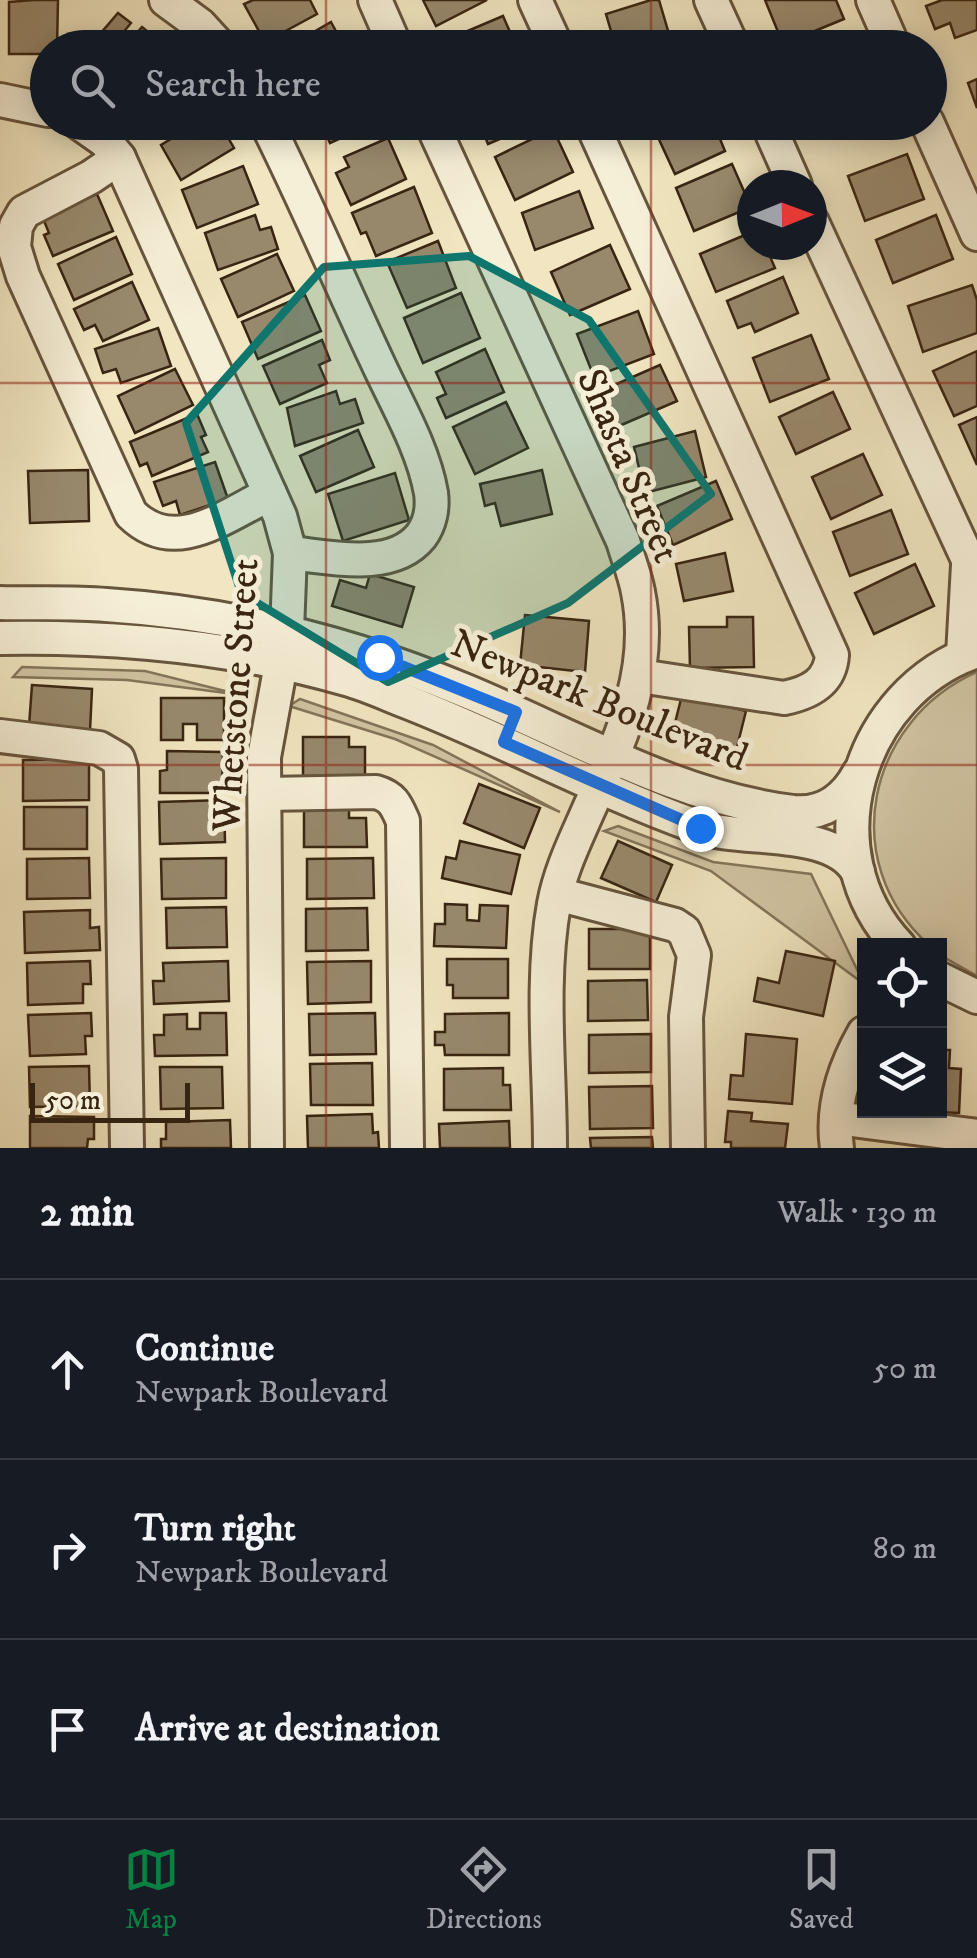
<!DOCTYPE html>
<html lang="en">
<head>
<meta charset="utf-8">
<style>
  :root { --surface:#171b24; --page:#242831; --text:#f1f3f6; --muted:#9ea1a6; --line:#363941; --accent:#0b8043 }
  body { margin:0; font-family:"IM FELL DW Pica",serif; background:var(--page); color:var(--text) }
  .controls { position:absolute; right:30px; bottom:30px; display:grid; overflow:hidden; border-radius:0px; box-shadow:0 5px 25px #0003 }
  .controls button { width:90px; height:90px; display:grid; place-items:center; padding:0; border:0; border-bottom:2px solid var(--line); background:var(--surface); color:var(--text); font:50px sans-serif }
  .compass { position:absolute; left:737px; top:170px; width:90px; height:90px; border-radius:50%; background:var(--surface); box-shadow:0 5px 25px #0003; rotate:89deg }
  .scale { position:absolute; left:30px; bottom:25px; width:160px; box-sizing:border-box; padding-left:10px; border:5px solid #382511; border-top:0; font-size:28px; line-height:35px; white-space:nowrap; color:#382511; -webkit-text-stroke:8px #f6efd7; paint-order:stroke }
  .stop { position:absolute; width:30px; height:30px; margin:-22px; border:8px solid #1a73e8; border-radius:50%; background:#fff }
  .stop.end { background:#1a73e8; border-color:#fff; box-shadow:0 2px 10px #0008 }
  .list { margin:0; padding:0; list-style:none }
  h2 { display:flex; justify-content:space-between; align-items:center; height:130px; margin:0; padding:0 40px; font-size:42px }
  h2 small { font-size:32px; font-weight:400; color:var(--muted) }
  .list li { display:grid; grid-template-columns:65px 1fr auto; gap:30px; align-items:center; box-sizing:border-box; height:180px; padding:0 40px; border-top:2px solid var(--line) }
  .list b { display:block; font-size:38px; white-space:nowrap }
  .list p { margin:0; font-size:32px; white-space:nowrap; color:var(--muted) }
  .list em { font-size:32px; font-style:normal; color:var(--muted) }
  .icon { flex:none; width:55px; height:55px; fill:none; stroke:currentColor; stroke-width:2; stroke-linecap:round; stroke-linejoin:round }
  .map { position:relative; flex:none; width:977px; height:1148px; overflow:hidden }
  .search { position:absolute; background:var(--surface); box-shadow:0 5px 25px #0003; left:30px; right:30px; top:30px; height:110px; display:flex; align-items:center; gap:25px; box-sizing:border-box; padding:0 35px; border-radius:55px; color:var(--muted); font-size:38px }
  .sheet { height:670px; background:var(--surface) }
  nav { display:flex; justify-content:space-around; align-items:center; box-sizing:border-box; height:140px; border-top:2px solid var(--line); background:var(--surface); font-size:28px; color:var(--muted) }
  nav a { display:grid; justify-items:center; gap:5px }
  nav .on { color:var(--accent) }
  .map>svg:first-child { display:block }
</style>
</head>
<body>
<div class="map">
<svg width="977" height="1148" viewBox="0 0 977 1148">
  <rect width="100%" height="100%" fill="#f1e6c1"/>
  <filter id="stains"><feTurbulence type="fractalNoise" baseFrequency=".002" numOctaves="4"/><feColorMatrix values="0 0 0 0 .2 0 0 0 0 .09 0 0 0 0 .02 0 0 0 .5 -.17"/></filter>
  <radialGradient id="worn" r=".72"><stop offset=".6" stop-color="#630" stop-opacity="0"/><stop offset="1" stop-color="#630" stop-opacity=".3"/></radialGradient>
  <!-- green -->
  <g fill="#d2c5a3" stroke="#85755a" stroke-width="2.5">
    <path d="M22 667 145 671 241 695 127 680 13 677Z"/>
    <path d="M977 672V976L940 955V946L929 945C836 862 867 721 977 672Z"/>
    <path d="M300 699 433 745 560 812 395 739 289 706Z"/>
    <path d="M618 826 713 862 811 874 864 984 711 871 604 831Z"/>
  </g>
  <!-- building -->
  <g fill="#98896d" stroke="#382511" stroke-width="2.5">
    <path d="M34 0H58L57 48H48V54H9V2Z"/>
    <path d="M253 0H310L317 14 265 42 244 4Z"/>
    <path d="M423 0H487L436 26Z"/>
    <path d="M651 0H659L671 41 649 48H616L606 14Z"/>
    <path d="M765 0H836L844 19 783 44Z"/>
    <path d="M942 0H977V30L955 38 950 23 935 29 926 6Z"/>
    <path d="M118 13 131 23 121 35 129 42 142 27 159 41 154 48H88Z"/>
    <path d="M503 16 517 48H447L444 41Z"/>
    <path d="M331 22 345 48H286Z"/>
    <path d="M848 36 853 48H820Z"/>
    <path d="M977 79V108L968 83Z"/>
    <path d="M199 122H219L234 148 181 180 161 145Z"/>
    <path d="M311 122H376L330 143 323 127 314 131Z"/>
    <path d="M479 122H540L488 144Z"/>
    <path d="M679 122H713L725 151 675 174 656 133Z"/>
    <path d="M553 129 573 172 515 200 495 157Z"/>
    <path d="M388 138 406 179 351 205 336 173 349 167 344 157Z"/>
    <path d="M907 154 924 199 865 221 848 176Z"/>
    <path d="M732 164 751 207 694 231 676 188Z"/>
    <path d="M243 166 258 204 197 228 182 190Z"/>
    <path d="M414 187 432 233 376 256 366 232 361 234 352 213Z"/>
    <path d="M579 191 593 228 535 250 522 213Z"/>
    <path d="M97 194 113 231 53 256 44 235 49 233 42 216Z"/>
    <path d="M255 215 260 230 271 227 278 249 218 270 205 233Z"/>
    <path d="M936 215 953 259 893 283 876 240Z"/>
    <path d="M752 232V245H765L775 268 716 292 700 254Z"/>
    <path d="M116 237 132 274 74 300 58 264Z"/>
    <path d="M438 241 456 288 407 308 387 262Z"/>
    <path d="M610 245 630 289 570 315 551 272Z"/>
    <path d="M277 254 294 291 238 317 221 279Z"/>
    <path d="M783 277 798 313 755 332 751 323 738 328 727 301Z"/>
    <path d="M132 282 149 320 103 341 95 325 84 330 74 309Z"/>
    <path d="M972 285 977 300V333L923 352 908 306Z"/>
    <path d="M461 293 480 338 423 363 404 318Z"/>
    <path d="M305 295 321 331 258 359 242 322Z"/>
    <path d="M638 311 654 354 594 377 577 334Z"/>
    <path d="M158 328 171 366 121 383 116 369 103 373 95 349Z"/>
    <path d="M811 335 829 379 770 402 753 358Z"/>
    <path d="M322 340 330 360 319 365 327 383 280 404 263 366Z"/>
    <path d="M485 349 504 392 446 418 437 398 446 394 436 372Z"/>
    <path d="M977 351V406L954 416 933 371Z"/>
    <path d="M660 365 677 401 619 426 603 390Z"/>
    <path d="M175 369 193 405 135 433 118 396Z"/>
    <path d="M336 391 340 404 355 399 363 423 295 446 287 408Z"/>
    <path d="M833 392 850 429 796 454 779 417Z"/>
    <path d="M506 402 528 448 475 474 453 427Z"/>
    <path d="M197 414 206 435 201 437 208 452 152 476 147 463 140 466 130 442Z"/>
    <path d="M977 417V465L959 425Z"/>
    <path d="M358 430 374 467 316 492 300 456Z"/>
    <path d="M695 431 706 477 645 493 634 447Z"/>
    <path d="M863 454 882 495 831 519 812 477Z"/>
    <path d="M215 462 228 499 180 515 176 501 163 506 154 482Z"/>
    <path d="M88 470 89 521 30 523 28 471Z"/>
    <path d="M542 470 552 514 501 526 495 503 485 506 480 484Z"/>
    <path d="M395 473 409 520 343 541 328 494Z"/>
    <path d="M716 481 732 519 673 545 657 506Z"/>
    <path d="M891 510 908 554 850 576 833 532Z"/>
    <path d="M725 553 733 591 684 601 676 564Z"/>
    <path d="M915 564 934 606 874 634 855 593Z"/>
    <path d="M370 574 414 587 402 627 332 606 340 580 366 588Z"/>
    <path d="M525 615 589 621 585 672 520 665Z"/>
    <path d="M727 617H753L754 667 690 668 689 627H727Z"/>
    <path d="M32 685 92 689 90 731 29 726Z"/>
    <path d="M682 695 746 711 736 751 672 735Z"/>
    <path d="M161 698H224V740H197V724H183V740H161Z"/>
    <path d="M303 737H349V747H365V777H303Z"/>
    <path d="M167 751 223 752 222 793H160V771L167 770Z"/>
    <path d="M89 759V800L23 801V760Z"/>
    <path d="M479 784 540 808 524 848 464 823Z"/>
    <path d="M224 800 225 842 160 844 159 802Z"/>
    <rect x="24" y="807" width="63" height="42"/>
    <path d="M304 807 349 808V818H366L367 847H304Z"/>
    <path d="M460 841 520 855 511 894 442 878 446 857 456 859Z"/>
    <path d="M618 841 672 865 656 902 601 878Z"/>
    <path d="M89 858 90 898 27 899V859Z"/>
    <path d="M226 858V898L162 899 161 859Z"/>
    <path d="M373 858 374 898 307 899V859Z"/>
    <path d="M445 904 467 905V920L479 921 480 905 508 906 506 948 434 946 435 924H445Z"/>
    <path d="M226 907 227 947 167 948 166 908Z"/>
    <path d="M367 908 368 950 306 951V909Z"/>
    <path d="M90 910V928L99 927 100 950 25 953 24 912Z"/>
    <rect x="589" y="929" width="61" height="40"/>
    <path d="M786 951 835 961 823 1016 754 1001 758 978 779 983Z"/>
    <path d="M447 959H508V998H453V985H447Z"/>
    <path d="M90 961 91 984H83V1003L28 1005 27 963Z"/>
    <path d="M228 961 229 1001 154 1004 153 981H164L163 963Z"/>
    <path d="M371 961V1002L308 1004 307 962Z"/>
    <path d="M647 980 648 1020 588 1021V981Z"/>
    <path d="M91 1013 92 1036H85L86 1054 30 1056 28 1015Z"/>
    <path d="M200 1013H226L227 1055 155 1056 154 1035H164V1015L187 1014V1029H200Z"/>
    <path d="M375 1013 376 1054 310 1055 309 1014Z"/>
    <path d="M509 1013V1055H445L444 1045H435V1032H445V1014Z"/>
    <path d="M651 1034V1072L589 1073V1035Z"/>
    <path d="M746 1034 797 1039 792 1104 729 1099 731 1075 743 1076Z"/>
    <path d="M940 1050H950L949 1068 961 1069 959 1113 935 1112 940 1110Z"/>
    <path d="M372 1063 373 1105H311L310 1064Z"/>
    <path d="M89 1066 90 1106 30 1107 29 1067Z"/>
    <path d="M160 1067H222L223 1108 161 1109Z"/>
    <path d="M503 1068V1085H510L511 1110H444V1069Z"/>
    <path d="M652 1086 653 1128 590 1129 589 1087Z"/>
    <path d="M728 1111 752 1113 751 1121 788 1124 785 1148H731V1142H725Z"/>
    <path d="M372 1114 373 1133 378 1132 379 1148H308L307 1116Z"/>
    <path d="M30 1116 94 1117V1139H88L87 1148H30Z"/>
    <path d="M230 1120 231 1148H161V1139H166V1122Z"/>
    <path d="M509 1121 510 1148H440L439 1124Z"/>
    <path d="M652 1137 653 1148H591L590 1138Z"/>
  </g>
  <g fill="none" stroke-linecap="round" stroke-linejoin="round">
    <!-- minor casing -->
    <g stroke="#66553d" stroke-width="38">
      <g id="minor">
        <path d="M166 0 200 25 221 48"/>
        <path d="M375 0 396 48"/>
        <path d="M535 0 557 48"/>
        <path d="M711 0 733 48"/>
        <path d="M873 0 894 48"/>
        <path d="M0 100 48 110"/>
        <path d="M78 122 105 141 119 158 280 516 290 553 287 631 264 757 267 1148"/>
        <path d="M266 122C305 200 339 280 376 359 395 401 423 447 431 493 433 508 430 524 421 536 392 572 330 557 290 553"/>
        <path d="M431 122 623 541C628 558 635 575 638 592 654 672 620 740 588 811 575 841 560 871 554 904 540 981 550 1069 550 1148"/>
        <path d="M591 122 832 655C830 683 809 693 784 698L640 676"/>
        <path d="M767 122 795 185"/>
        <path d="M927 122 977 234"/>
        <path d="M119 158 91 177 24 212 16 226 14 247 23 276 131 514C175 557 224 516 270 494"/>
        <path d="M812 222 977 579"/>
        <path d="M0 603C35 604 71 602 106 605 231 613 351 643 466 691 572 735 678 798 793 812 824 815 845 799 859 773"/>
        <path d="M0 638C117 636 232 646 346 679 368 685 389 695 410 703 506 741 599 791 696 826 743 843 832 826 858 872"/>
        <path d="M963 655 968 565"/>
        <path d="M0 736 99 748 118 759 121 769 127 1148"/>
        <path d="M265 794 376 792C393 797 396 805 403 821L407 1148"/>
        <path d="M557 894 675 925 684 931 694 955 686 1017 688 1148"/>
        <path d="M899 946C809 852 857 691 977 651"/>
        <path d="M940 979 977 997"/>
        <path d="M836 1118 977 1136"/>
        <path d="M837 1148C831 1107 844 1068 864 1033"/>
      </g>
    </g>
    <!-- minor -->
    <use href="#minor" stroke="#f6efd7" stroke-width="32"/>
  </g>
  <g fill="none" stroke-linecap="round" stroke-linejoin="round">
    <!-- route -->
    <path stroke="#1a73e8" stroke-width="12" d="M379 657 516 712 504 742 700 828"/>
  </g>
  <!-- marked area -->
  <path fill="#0f766e" fill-opacity="0.2" stroke="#0f766e" stroke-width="8" stroke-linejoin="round" d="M469 256 589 320 711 494 568 603 388 682 241 593 186 423 324 267Z"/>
  <!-- grid -->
  <path fill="none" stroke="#8f2418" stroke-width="2.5" stroke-opacity="0.55" d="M326 0V48M651 0V48M326 122V1148M651 122V1148M0 383H977M0 765H977"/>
  <g text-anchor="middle" stroke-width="10" stroke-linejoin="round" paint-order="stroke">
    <!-- street labels -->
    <g font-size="40" fill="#382511" stroke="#f6efd7">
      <text transform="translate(630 465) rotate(67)" y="14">Shasta Street</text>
      <text transform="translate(234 695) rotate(-86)" y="14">Whetstone Street</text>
      <text transform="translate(600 699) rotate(22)" y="14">Newpark Boulevard</text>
    </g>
  </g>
  <rect width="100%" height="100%" filter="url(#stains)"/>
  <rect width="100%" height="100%" fill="url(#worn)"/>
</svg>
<div class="controls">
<button><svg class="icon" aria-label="locate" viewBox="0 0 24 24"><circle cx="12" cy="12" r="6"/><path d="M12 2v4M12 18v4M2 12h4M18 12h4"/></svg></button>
<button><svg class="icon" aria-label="layers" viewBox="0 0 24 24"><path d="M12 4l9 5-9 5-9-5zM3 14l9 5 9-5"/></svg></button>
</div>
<svg class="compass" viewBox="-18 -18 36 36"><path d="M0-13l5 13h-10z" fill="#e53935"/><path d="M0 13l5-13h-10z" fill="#9ea1a6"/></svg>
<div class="scale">50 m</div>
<div class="stop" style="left:379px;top:657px"></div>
<div class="stop end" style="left:700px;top:828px"></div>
<div class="search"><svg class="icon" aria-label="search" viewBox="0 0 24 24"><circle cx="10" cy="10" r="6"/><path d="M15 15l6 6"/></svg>Search here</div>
</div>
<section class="sheet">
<h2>2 min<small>Walk · 130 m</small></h2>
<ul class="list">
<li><svg class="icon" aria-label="ahead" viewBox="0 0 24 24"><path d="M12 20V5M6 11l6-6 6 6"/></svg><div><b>Continue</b><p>Newpark Boulevard</p></div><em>50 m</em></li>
<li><svg class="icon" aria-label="right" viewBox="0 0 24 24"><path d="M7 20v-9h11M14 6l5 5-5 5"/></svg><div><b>Turn right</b><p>Newpark Boulevard</p></div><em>80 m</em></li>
<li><svg class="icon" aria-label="arrive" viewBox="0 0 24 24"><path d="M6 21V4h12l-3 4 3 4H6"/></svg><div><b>Arrive at destination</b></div></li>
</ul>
</section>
<nav>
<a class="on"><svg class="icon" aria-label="map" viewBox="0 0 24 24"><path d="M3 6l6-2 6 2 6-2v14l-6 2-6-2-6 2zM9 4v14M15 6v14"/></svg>Map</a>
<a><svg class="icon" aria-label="directions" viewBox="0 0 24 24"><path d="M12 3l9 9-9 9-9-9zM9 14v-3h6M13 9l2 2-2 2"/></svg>Directions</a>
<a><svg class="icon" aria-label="saved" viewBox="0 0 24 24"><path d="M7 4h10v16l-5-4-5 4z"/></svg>Saved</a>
</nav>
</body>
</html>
